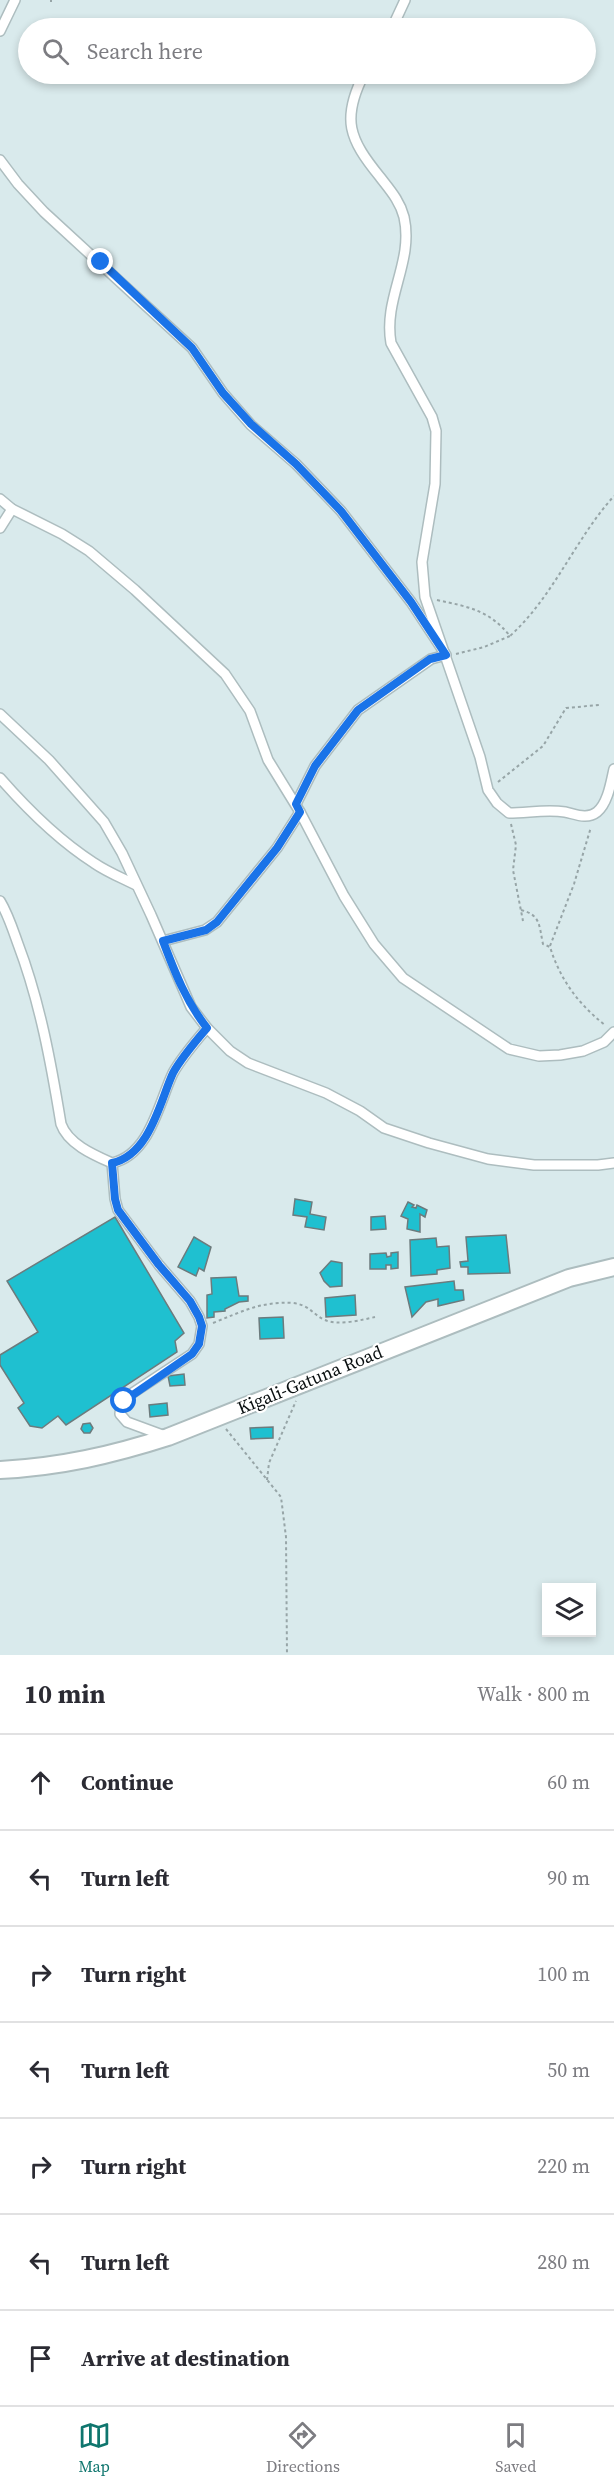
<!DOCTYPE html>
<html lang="en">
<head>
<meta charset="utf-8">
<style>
  :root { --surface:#fff; --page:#f7f7f7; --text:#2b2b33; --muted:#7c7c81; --line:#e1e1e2; --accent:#0f766e }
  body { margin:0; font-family:"Source Serif 4",serif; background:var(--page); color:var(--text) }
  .controls { position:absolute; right:18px; bottom:18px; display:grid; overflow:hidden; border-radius:0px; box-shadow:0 3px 9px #0003 }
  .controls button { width:54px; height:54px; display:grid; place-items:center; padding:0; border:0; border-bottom:2px solid var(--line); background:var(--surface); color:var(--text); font:30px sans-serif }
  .stop { position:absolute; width:18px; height:18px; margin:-14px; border:4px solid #1a73e8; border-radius:50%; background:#fff }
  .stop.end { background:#1a73e8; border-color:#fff; box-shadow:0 2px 6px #0008 }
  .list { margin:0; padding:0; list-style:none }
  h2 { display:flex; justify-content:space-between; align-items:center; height:78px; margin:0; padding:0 24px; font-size:26px }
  h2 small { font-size:20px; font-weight:400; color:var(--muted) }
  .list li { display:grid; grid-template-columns:39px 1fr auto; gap:18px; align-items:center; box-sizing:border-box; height:96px; padding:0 24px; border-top:2px solid var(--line) }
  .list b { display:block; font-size:22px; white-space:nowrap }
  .list em { font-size:20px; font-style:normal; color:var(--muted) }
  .icon { flex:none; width:33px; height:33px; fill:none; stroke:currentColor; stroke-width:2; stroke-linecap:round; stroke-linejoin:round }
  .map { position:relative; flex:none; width:614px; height:1655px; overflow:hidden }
  .search { position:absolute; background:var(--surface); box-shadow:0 3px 9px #0003; left:18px; right:18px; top:18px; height:66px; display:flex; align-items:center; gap:15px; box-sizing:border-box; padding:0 21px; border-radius:33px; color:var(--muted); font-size:22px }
  .sheet { height:750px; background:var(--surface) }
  nav { display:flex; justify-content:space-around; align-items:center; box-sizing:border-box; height:84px; border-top:2px solid var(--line); background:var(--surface); font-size:16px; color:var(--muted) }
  nav a { display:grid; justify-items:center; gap:3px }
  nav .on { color:var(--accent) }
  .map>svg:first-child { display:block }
</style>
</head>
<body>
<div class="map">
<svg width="614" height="1655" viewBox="0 0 614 1655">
  <rect width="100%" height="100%" fill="#d9eaec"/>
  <!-- building -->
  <g fill="#1fc0d0" stroke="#6c7b7d" stroke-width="1.5">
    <path d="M295 1199 312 1202 310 1214 326 1217 324 1230 305 1227 307 1217 293 1215Z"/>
    <path d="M408 1202 414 1205 412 1207 416 1208 417 1205 427 1210 425 1217 420 1214V1232L407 1229 408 1219 401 1216Z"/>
    <path d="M385 1216 386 1229 371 1230V1217Z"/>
    <path d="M115 1217 184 1333 175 1341 177 1352 66 1425 58 1416 42 1428 30 1426 18 1408 24 1403 0 1365V1355L38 1332 7 1281Z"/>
    <path d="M506 1235 510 1273 468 1274V1267H461L460 1262 468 1261 466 1237Z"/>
    <path d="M194 1237 211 1247 204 1271 199 1268 196 1276 178 1267Z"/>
    <path d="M436 1238 437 1247 449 1246 450 1268 437 1270V1274L411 1276 410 1240Z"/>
    <path d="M398 1252V1268L391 1269V1265H386V1269H370V1254L386 1253 387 1257 391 1256V1253Z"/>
    <path d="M331 1261 342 1263V1286L330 1287 324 1281 320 1273Z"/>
    <path d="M236 1277 239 1296H248V1301L239 1302 225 1309V1311L214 1312V1317L207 1318V1295L212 1294 211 1278Z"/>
    <path d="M454 1281 455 1290H463L464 1300 438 1306V1299L426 1302 412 1317 405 1287Z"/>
    <path d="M355 1295 356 1315 326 1317 325 1298Z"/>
    <path d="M283 1317 284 1338 260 1339 259 1318Z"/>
    <path d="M184 1374 185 1385 170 1386 168 1376Z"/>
    <path d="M167 1403 168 1415 150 1417 149 1405Z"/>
    <path d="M90 1423 93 1428 90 1433H84L81 1429 83 1424Z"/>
    <path d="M273 1427V1438L251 1439 250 1428Z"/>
  </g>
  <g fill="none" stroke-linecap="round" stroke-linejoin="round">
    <!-- minor casing -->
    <g stroke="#adbdbf" stroke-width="12">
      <g id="minor">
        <path d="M392 28 405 0"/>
        <path d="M0 31 15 0"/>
        <path d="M364 74C341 119 349 139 380 177 390 190 400 201 404 217 414 262 383 298 391 343L432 417 436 431 435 484 422 562 425 597 480 757 488 790 497 803 509 813C528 813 546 809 565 812 575 814 587 820 597 812 608 803 611 782 614 769"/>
        <path d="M0 160 18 184 44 212 192 348 223 393 251 425 296 464 341 511 411 602 446 655 431 659 358 710 315 766 296 804"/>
        <path d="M0 499 12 509 62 534 89 551 135 590 225 674 250 711 268 760 300 812 344 896 374 944 403 978 509 1049 539 1056 560 1055 583 1051 604 1042 614 1032"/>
        <path d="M0 528 12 509"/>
        <path d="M0 714 49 760 104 822 122 853 151 915 191 1007 207 1028 230 1051 248 1063 326 1093 360 1111 384 1128 429 1143 488 1159 534 1165H598L614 1163"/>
        <path d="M0 778C28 810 58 840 94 863 107 872 122 878 136 885"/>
        <path d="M0 901C8 914 13 930 18 944 40 1002 51 1063 61 1124 68 1144 94 1155 112 1163 150 1155 159 1102 173 1073 182 1057 195 1042 207 1028"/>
        <path d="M163 941 205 930 217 922 277 848 300 812"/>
        <path d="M112 1163 115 1199 118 1210 159 1265 190 1301 199 1317 202 1326 199 1344 192 1354 128 1396 121 1404 120 1414 127 1422 165 1436"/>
      </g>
    </g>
    <!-- trunk casing -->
    <g stroke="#adbdbf" stroke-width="20">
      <path id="trunk" d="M0 1470C60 1467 112 1455 168 1437L569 1278 614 1267"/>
    </g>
    <!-- path -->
    <g stroke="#97a5a7" stroke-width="2" stroke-dasharray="3 3" stroke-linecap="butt">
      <path d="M51 2V0"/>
      <path d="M437 600C469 607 489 610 510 636 554 596 575 539 614 496"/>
      <path d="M456 654 484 647 510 636"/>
      <path d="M498 782 543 746 566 708 599 705"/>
      <path d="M511 824 516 845 513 870 523 921"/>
      <path d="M521 910C541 915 539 926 543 944L550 947C560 979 578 1004 605 1025"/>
      <path d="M550 946 574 884 591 827"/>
      <path d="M213 1323C241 1312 261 1301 293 1303 310 1305 313 1315 325 1320 337 1326 362 1320 375 1317"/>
      <path d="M226 1429 281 1497 286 1537 287 1655"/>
      <path d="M267 1480 269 1463 296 1401"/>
    </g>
    <!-- minor -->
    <use href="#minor" stroke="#fff" stroke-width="9"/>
    <!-- trunk -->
    <use href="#trunk" stroke="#fff" stroke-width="16"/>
  </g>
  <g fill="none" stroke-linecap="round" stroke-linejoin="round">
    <!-- route -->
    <path stroke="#1a73e8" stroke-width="8" d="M101 262 192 348 223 393 251 424 296 464 341 511 411 602 446 655 430 659 358 710 315 766 296 804 300 812 277 848 217 922 206 930 163 941C175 973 186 1001 207 1028 195 1042 182 1057 173 1073 160 1101 150 1155 112 1163L115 1199 118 1210 159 1265 190 1301 199 1317 202 1326 199 1344 192 1354 124 1401"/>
  </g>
  <g text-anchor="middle" stroke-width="4.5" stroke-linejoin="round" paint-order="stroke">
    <!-- street labels -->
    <g font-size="18" fill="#090f10" stroke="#fff">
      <text transform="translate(310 1380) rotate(-22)" y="6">Kigali-Gatuna Road</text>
    </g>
  </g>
</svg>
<div class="controls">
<button><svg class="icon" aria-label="layers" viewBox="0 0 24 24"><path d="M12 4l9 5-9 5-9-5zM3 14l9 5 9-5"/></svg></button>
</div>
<div class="stop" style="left:124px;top:1401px"></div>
<div class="stop end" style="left:101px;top:262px"></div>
<div class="search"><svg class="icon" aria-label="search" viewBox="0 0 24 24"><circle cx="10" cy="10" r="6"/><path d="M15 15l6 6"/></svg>Search here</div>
</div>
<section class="sheet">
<h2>10 min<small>Walk · 800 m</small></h2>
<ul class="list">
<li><svg class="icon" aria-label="ahead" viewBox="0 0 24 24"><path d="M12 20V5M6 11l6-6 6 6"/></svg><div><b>Continue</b></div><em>60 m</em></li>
<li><svg class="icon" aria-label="left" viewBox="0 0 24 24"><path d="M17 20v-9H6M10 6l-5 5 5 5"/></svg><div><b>Turn left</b></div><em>90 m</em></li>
<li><svg class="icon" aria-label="right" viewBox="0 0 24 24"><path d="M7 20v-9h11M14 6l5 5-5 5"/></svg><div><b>Turn right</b></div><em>100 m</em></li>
<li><svg class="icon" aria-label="left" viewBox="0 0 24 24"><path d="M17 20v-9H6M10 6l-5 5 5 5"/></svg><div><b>Turn left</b></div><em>50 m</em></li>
<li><svg class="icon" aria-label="right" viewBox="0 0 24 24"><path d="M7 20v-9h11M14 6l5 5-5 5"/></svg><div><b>Turn right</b></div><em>220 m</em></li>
<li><svg class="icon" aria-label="left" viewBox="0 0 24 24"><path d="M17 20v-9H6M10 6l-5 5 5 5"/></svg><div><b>Turn left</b></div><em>280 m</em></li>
<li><svg class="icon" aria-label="arrive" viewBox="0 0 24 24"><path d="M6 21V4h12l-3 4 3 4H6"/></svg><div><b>Arrive at destination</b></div></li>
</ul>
</section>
<nav>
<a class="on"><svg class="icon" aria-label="map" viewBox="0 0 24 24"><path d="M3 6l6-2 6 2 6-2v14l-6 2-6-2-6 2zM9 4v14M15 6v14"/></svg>Map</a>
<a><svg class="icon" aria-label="directions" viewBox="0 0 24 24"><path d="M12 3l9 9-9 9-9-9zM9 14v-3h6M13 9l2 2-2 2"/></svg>Directions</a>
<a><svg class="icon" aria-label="saved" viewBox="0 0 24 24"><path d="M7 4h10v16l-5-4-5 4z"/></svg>Saved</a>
</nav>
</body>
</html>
